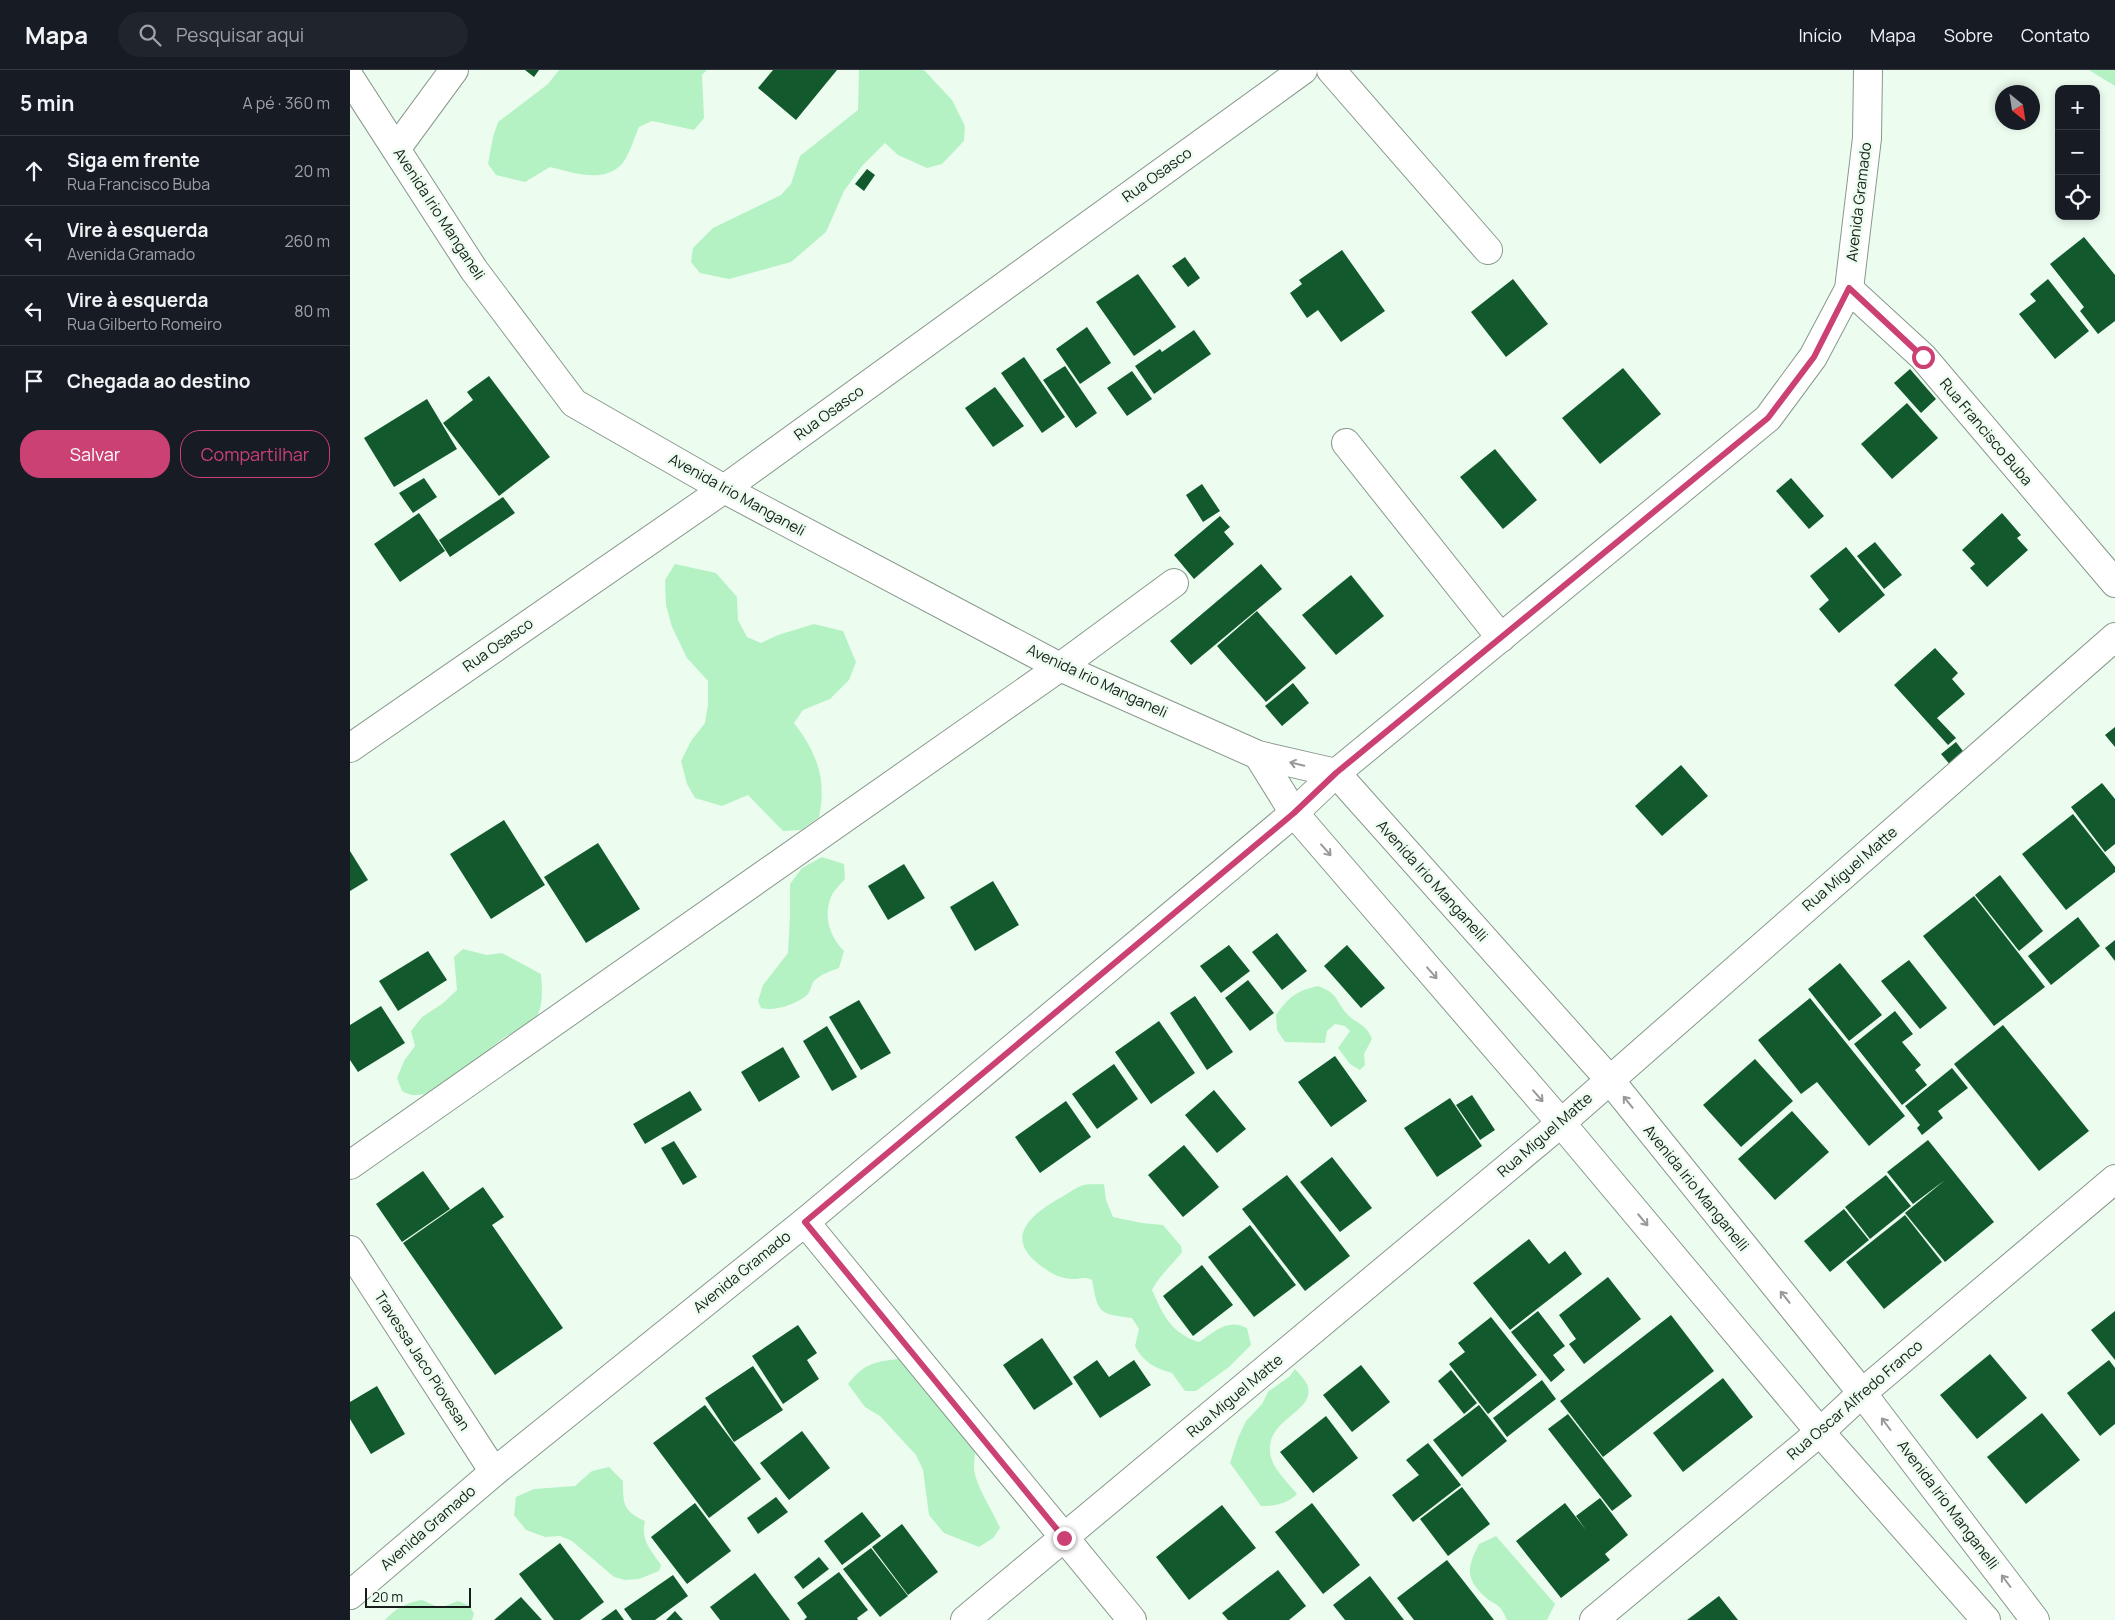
<!DOCTYPE html>
<html lang="pt">
<head>
<meta charset="utf-8">
<style>
  :root { --surface:#171b24; --page:#20242c; --text:#f1f3f6; --muted:#9ea1a6; --line:#363941; --accent:#cc4174 }
  body { margin:0; font-family:Manrope,sans-serif; background:var(--page); color:var(--text) }
  .controls { position:absolute; right:15px; top:15px; display:grid; overflow:hidden; border-radius:10px; box-shadow:0 2px 8px #0003 }
  .controls button { width:45px; height:45px; display:grid; place-items:center; padding:0; border:0; border-bottom:1px solid var(--line); background:var(--surface); color:var(--text); font:25px sans-serif }
  .compass { position:absolute; left:1645px; top:15px; width:45px; height:45px; border-radius:50%; background:var(--surface); box-shadow:0 2px 8px #0003; rotate:150deg }
  .scale { position:absolute; left:15px; bottom:12px; width:106px; box-sizing:border-box; padding-left:5px; border:2px solid #171d18; border-top:0; font-size:14px; line-height:18px; white-space:nowrap; color:#171d18; -webkit-text-stroke:4px #ecfdf0; paint-order:stroke }
  .stop { position:absolute; width:15px; height:15px; margin:-11px; border:4px solid #cc4174; border-radius:50%; background:#fff }
  .stop.end { background:#cc4174; border-color:#fff; box-shadow:0 1px 5px #0008 }
  .list { margin:0; padding:0; list-style:none }
  h2 { display:flex; justify-content:space-between; align-items:center; height:65px; margin:0; padding:0 20px; font-size:21px }
  h2 small { font-size:16px; font-weight:400; color:var(--muted) }
  .list li { display:grid; grid-template-columns:32px 1fr auto; gap:15px; align-items:center; box-sizing:border-box; height:70px; padding:0 20px; border-top:1px solid var(--line) }
  .list b { display:block; font-size:19px; white-space:nowrap }
  .list p { margin:0; font-size:16px; white-space:nowrap; color:var(--muted) }
  .list em { font-size:16px; font-style:normal; color:var(--muted) }
  .actions { display:flex; gap:10px; padding:15px 20px }
  .actions a { flex:1; padding:11px 0; border:1px solid var(--accent); border-radius:20px; text-align:center; font-size:18px; color:var(--accent) }
  .actions .main { background:var(--accent); color:#fff }
  .icon { flex:none; width:28px; height:28px; fill:none; stroke:currentColor; stroke-width:2; stroke-linecap:round; stroke-linejoin:round }
  .map { position:relative; flex:none; width:1765px; height:1550px; overflow:hidden }
  header { display:flex; align-items:center; gap:30px; box-sizing:border-box; height:70px; padding:0 25px; background:var(--surface); border-bottom:1px solid var(--line) }
  header strong { font-size:24px }
  nav { display:flex; gap:28px; margin-inline-start:auto; font-size:18px }
  .search { width:350px; height:45px; background:var(--page); display:flex; align-items:center; gap:12px; box-sizing:border-box; padding:0 18px; border-radius:28px; color:var(--muted); font-size:19px }
  main { display:flex }
  aside { flex:1; background:var(--surface) }
  .map>svg:first-child { display:block }
</style>
</head>
<body>
<header>
<strong>Mapa</strong>
<div class="search"><svg class="icon" aria-label="search" viewBox="0 0 24 24"><circle cx="10" cy="10" r="6"/><path d="M15 15l6 6"/></svg>Pesquisar aqui</div>
<nav><a>Início</a><a>Mapa</a><a>Sobre</a><a>Contato</a></nav>
</header>
<main>
<aside>
<h2>5 min<small>A pé · 360 m</small></h2>
<ul class="list">
<li><svg class="icon" aria-label="ahead" viewBox="0 0 24 24"><path d="M12 20V5M6 11l6-6 6 6"/></svg><div><b>Siga em frente</b><p>Rua Francisco Buba</p></div><em>20 m</em></li>
<li><svg class="icon" aria-label="left" viewBox="0 0 24 24"><path d="M17 20v-9H6M10 6l-5 5 5 5"/></svg><div><b>Vire à esquerda</b><p>Avenida Gramado</p></div><em>260 m</em></li>
<li><svg class="icon" aria-label="left" viewBox="0 0 24 24"><path d="M17 20v-9H6M10 6l-5 5 5 5"/></svg><div><b>Vire à esquerda</b><p>Rua Gilberto Romeiro</p></div><em>80 m</em></li>
<li><svg class="icon" aria-label="arrive" viewBox="0 0 24 24"><path d="M6 21V4h12l-3 4 3 4H6"/></svg><div><b>Chegada ao destino</b></div></li>
</ul>
<div class="actions"><a class="main">Salvar</a><a>Compartilhar</a></div>
</aside>
<div class="map">
<svg width="1765" height="1550" viewBox="0 0 1765 1550">
  <rect width="100%" height="100%" fill="#ecfdf0"/>
  <!-- green -->
  <g fill="#b4f2c3">
    <path d="M209 0H357L352 5 354 48 344 60 302 51 289 57C285 66 278 89 271 95 251 114 222 102 200 97L175 112 146 105 138 94 143 67 148 52 198 14Z"/>
    <path d="M509 0H574L602 30 615 56 614 71 592 94 577 98 548 85 535 73 512 96 494 121 476 162 441 192 379 209 350 203 341 192 343 178 363 158 431 125 441 114 450 86 508 40Z"/>
    <path d="M1739 0H1765V16Z"/>
    <path d="M325 494 366 503 387 527 388 550 397 567 411 573 428 565 464 554 493 561 506 592 499 610 480 629 453 640 444 653C467 683 477 709 469 747L451 760 433 761 398 725 372 736 345 728 337 714 331 691 341 671 355 653 358 634V611L337 588 322 557 316 535 315 510Z"/>
    <path d="M472 787 494 794 495 809C491 814 483 821 481 827 473 847 480 867 494 881L489 898C480 901 472 904 465 910 461 914 461 920 458 924 448 934 424 942 411 938L408 931 413 915 438 883 440 845V814L452 798Z"/>
    <path d="M113 879 137 885 152 883 191 904C192 917 194 938 185 949 177 958 162 962 152 969 128 988 100 1025 66 1025 62 1026 56 1023 52 1021L47 1008 54 991 65 976 61 961 72 947 92 934 107 920 104 887Z"/>
    <path d="M968 916C990 924 985 932 999 946 1009 955 1016 954 1022 969L1014 984 1015 995 1010 1000 1000 994 988 978 1000 961 995 956 985 954 977 961 975 973 935 972 927 960 926 945C939 927 946 921 968 916Z"/>
    <path d="M754 1114 756 1130 763 1147 792 1153 813 1155 831 1176 832 1182C822 1195 809 1206 802 1220 813 1245 821 1263 849 1272 866 1261 877 1248 897 1258L901 1275 879 1297 846 1321H835L822 1303C806 1299 792 1291 785 1276L789 1259 782 1248C748 1244 748 1243 742 1210 735 1206 730 1209 723 1209 709 1209 697 1201 686 1192 655 1165 683 1144 708 1129 716 1125 723 1119 731 1116 738 1113 747 1115 754 1114Z"/>
    <path d="M548 1289 563 1297 625 1378C625 1385 624 1392 624 1398 625 1415 643 1441 650 1458L643 1468 629 1477 594 1463 579 1445 573 1400 566 1385 530 1346 515 1337 498 1314C514 1294 523 1292 548 1289Z"/>
    <path d="M945 1299C949 1303 954 1309 957 1314 968 1341 917 1348 920 1381 921 1398 937 1411 947 1424 937 1434 925 1436 911 1436L880 1393 888 1368 896 1351 912 1334 918 1322 940 1306Z"/>
    <path d="M259 1397 273 1411C273 1434 273 1441 295 1451 290 1470 301 1480 311 1495L309 1501 289 1509 275 1510 264 1507 222 1471 210 1466 195 1467 176 1460 164 1445 166 1427 184 1419 225 1416 242 1401Z"/>
    <path d="M1146 1466 1205 1534 1197 1550H1157C1149 1531 1146 1537 1134 1526 1114 1507 1118 1496 1129 1474Z"/>
    <path d="M72 1530 90 1538 108 1531 120 1536 124 1544 122 1550H35C45 1539 57 1532 72 1530Z"/>
  </g>
  <!-- building -->
  <g fill="#125a2e">
    <path d="M175 0H189L184 7Z"/>
    <path d="M423 0H487L446 50 408 18Z"/>
    <path d="M517 99 525 105 514 121 505 114Z"/>
    <path d="M1734 167 1765 205V251L1748 264 1730 241 1734 237 1700 194Z"/>
    <path d="M992 180 1035 241 991 272 968 240 957 248 940 223 952 214 949 210Z"/>
    <path d="M835 187 850 208 838 217 822 196Z"/>
    <path d="M788 204 826 257 784 286 746 232Z"/>
    <path d="M1163 209 1198 254 1156 287 1121 242Z"/>
    <path d="M1698 209 1739 261 1705 289 1669 244 1686 231 1680 224Z"/>
    <path d="M737 257 761 293 730 314 706 279Z"/>
    <path d="M844 260 861 284 804 324 785 296 810 279 812 282Z"/>
    <path d="M674 287 715 347 692 363 651 303Z"/>
    <path d="M715 296 747 343 726 358 693 310Z"/>
    <path d="M1273 298 1311 344 1250 394 1212 348Z"/>
    <path d="M1560 299 1586 329 1571 343 1544 313Z"/>
    <path d="M782 301 802 329 777 346 757 318Z"/>
    <path d="M139 306 200 387 149 426 93 353 123 330 117 322Z"/>
    <path d="M645 317 674 356 643 377 615 338Z"/>
    <path d="M77 329 107 379 44 417 14 368Z"/>
    <path d="M1557 333 1588 368 1542 409 1511 374Z"/>
    <path d="M1145 379 1187 430 1153 459 1110 407Z"/>
    <path d="M74 408 87 427 63 443 49 423Z"/>
    <path d="M1441 408 1474 446 1459 459 1426 421Z"/>
    <path d="M852 414 870 441 853 452 836 425Z"/>
    <path d="M153 427 165 443 100 487 89 470Z"/>
    <path d="M69 443 95 481 50 512 24 474Z"/>
    <path d="M1652 443 1671 465 1667 468 1678 480 1637 517 1620 498 1625 494 1612 480Z"/>
    <path d="M870 446 880 457 874 462 884 474 844 509 824 485Z"/>
    <path d="M1525 472 1552 505 1534 519 1507 486Z"/>
    <path d="M1496 477 1535 525 1489 563 1469 539 1479 530 1460 506Z"/>
    <path d="M911 494 932 519 841 595 820 571Z"/>
    <path d="M1001 505 1034 546 986 585 952 545Z"/>
    <path d="M907 541 956 598 916 632 867 576Z"/>
    <path d="M1585 578 1608 603 1602 609 1615 624 1587 648 1606 668 1598 675 1544 615Z"/>
    <path d="M943 613 959 633 932 656 915 636Z"/>
    <path d="M1765 657V677L1755 665Z"/>
    <path d="M1606 672 1616 685 1602 697 1591 684Z"/>
    <path d="M1331 695 1358 726 1312 766 1285 736Z"/>
    <path d="M1752 713 1765 729V774L1755 782 1721 737Z"/>
    <path d="M1723 744 1765 797V802L1716 840 1672 784Z"/>
    <path d="M154 750 195 815 141 849 100 784Z"/>
    <path d="M248 773 290 839 236 873 194 807Z"/>
    <path d="M0 781 18 810 0 821Z"/>
    <path d="M554 794 575 828 538 850 518 816Z"/>
    <path d="M1650 805 1693 861 1669 881 1625 825Z"/>
    <path d="M643 811 669 855 625 881 600 837Z"/>
    <path d="M1624 826 1695 917 1644 956 1573 866Z"/>
    <path d="M1728 847 1750 876 1701 915 1678 886Z"/>
    <path d="M927 863 957 901 932 920 902 882Z"/>
    <path d="M1765 870V891L1755 878Z"/>
    <path d="M879 875 900 901 871 923 850 896Z"/>
    <path d="M997 875 1035 918 1011 938 974 896Z"/>
    <path d="M78 881 97 910 48 941 29 911Z"/>
    <path d="M1559 890 1597 938 1570 959 1531 911Z"/>
    <path d="M1490 893 1532 945 1499 971 1458 919Z"/>
    <path d="M898 910 924 943 900 961 875 928Z"/>
    <path d="M845 926 883 982 857 1000 820 943Z"/>
    <path d="M1460 928 1555 1046 1519 1076 1467 1012 1451 1024 1408 970Z"/>
    <path d="M509 930 541 983 511 1000 479 947Z"/>
    <path d="M31 936 55 973 8 1002 0 990V955Z"/>
    <path d="M1545 941 1563 964 1552 972 1571 995 1565 1000 1577 1015 1552 1035 1504 974Z"/>
    <path d="M809 951 845 1003 801 1034 765 982Z"/>
    <path d="M1653 955 1739 1061 1689 1101 1604 994Z"/>
    <path d="M477 956 507 1007 482 1021 453 971Z"/>
    <path d="M433 977 450 1007 409 1032 391 1002Z"/>
    <path d="M985 986 1017 1031 981 1057 948 1012Z"/>
    <path d="M1405 989 1443 1031 1391 1077 1353 1035Z"/>
    <path d="M764 994 788 1029 747 1059 722 1024Z"/>
    <path d="M1602 998 1618 1018 1588 1041 1593 1048 1572 1065 1567 1058 1570 1055 1555 1036Z"/>
    <path d="M864 1020 896 1059 867 1083 835 1045Z"/>
    <path d="M340 1021 352 1040 295 1074 283 1054Z"/>
    <path d="M1122 1025 1145 1060 1130 1070 1106 1035Z"/>
    <path d="M1100 1028 1132 1076 1087 1107 1054 1058Z"/>
    <path d="M716 1031 741 1067 690 1103 665 1067Z"/>
    <path d="M1442 1041 1479 1082 1425 1130 1388 1089Z"/>
    <path d="M1578 1070 1644 1152 1595 1192 1555 1143 1595 1110 1563 1134 1537 1102Z"/>
    <path d="M324 1071 347 1107 333 1115 311 1078Z"/>
    <path d="M834 1075 869 1117 833 1147 798 1105Z"/>
    <path d="M982 1087 1022 1138 990 1162 950 1112Z"/>
    <path d="M73 1101 100 1139 52 1172 26 1134Z"/>
    <path d="M937 1105 1000 1186 955 1221 892 1139Z"/>
    <path d="M1536 1105 1561 1136 1520 1169 1495 1137Z"/>
    <path d="M133 1117 154 1147 142 1155 213 1258 145 1305 53 1173Z"/>
    <path d="M1494 1139 1519 1170 1480 1202 1454 1171Z"/>
    <path d="M1555 1145 1592 1192 1534 1239 1496 1192Z"/>
    <path d="M900 1155 946 1215 904 1247 858 1187Z"/>
    <path d="M1179 1169 1199 1194 1215 1181 1232 1204 1160 1260 1123 1213Z"/>
    <path d="M852 1195 883 1235 843 1266 813 1226Z"/>
    <path d="M1258 1207 1291 1249 1234 1294 1219 1274 1226 1269 1209 1245Z"/>
    <path d="M1188 1241 1215 1276 1203 1285 1215 1300 1201 1312 1161 1262Z"/>
    <path d="M1765 1241V1290L1741 1260Z"/>
    <path d="M1321 1245 1364 1301 1253 1387 1210 1331Z"/>
    <path d="M1141 1247 1187 1305 1138 1344 1099 1294 1115 1282 1108 1273Z"/>
    <path d="M448 1255 467 1283 457 1290 469 1309 433 1334 402 1286Z"/>
    <path d="M692 1268 723 1314 684 1340 653 1295Z"/>
    <path d="M1640 1284 1677 1328 1627 1369 1590 1325Z"/>
    <path d="M747 1290 759 1307 784 1290 801 1315 750 1348 723 1307Z"/>
    <path d="M1759 1290 1765 1298V1354L1750 1366 1717 1323Z"/>
    <path d="M1011 1295 1040 1332 1002 1362 973 1325Z"/>
    <path d="M403 1296 433 1340 384 1372 355 1328Z"/>
    <path d="M1101 1300 1127 1333 1114 1344 1088 1311Z"/>
    <path d="M1373 1308 1403 1347 1333 1402 1303 1363Z"/>
    <path d="M1192 1310 1206 1329 1157 1367 1143 1348Z"/>
    <path d="M27 1316 55 1364 21 1384 0 1349V1332Z"/>
    <path d="M355 1335 411 1409 359 1448 303 1373Z"/>
    <path d="M1129 1335 1157 1371 1112 1407 1083 1370Z"/>
    <path d="M1692 1343 1730 1390 1676 1434 1637 1387Z"/>
    <path d="M1218 1344 1282 1426 1262 1441 1198 1359Z"/>
    <path d="M976 1346 1008 1388 963 1423 930 1382Z"/>
    <path d="M452 1361 480 1398 439 1430 410 1393Z"/>
    <path d="M1078 1373 1111 1415 1063 1452 1042 1425 1069 1405 1056 1390Z"/>
    <path d="M1112 1417 1140 1454 1098 1486 1070 1449Z"/>
    <path d="M426 1427 438 1442 408 1464 397 1448Z"/>
    <path d="M1250 1428 1278 1465 1255 1484 1260 1490 1211 1528 1166 1471 1215 1433 1236 1460 1226 1446Z"/>
    <path d="M345 1433 381 1481 337 1514 301 1467Z"/>
    <path d="M962 1433 1010 1495 973 1524 925 1462Z"/>
    <path d="M872 1435 906 1478 839 1530 806 1487Z"/>
    <path d="M512 1442 531 1466 492 1495 474 1471Z"/>
    <path d="M552 1454 588 1502 558 1525 522 1477Z"/>
    <path d="M210 1473 254 1532 230 1550H204L169 1504Z"/>
    <path d="M521 1478 558 1526 530 1547 493 1499Z"/>
    <path d="M469 1487 479 1499 453 1519 444 1507Z"/>
    <path d="M1097 1490 1144 1550H1064L1047 1528Z"/>
    <path d="M928 1500 956 1536 939 1550H878L872 1543Z"/>
    <path d="M489 1502 518 1540 507 1548 508 1550H454L457 1547 447 1533Z"/>
    <path d="M405 1503 440 1550H370L360 1537Z"/>
    <path d="M323 1505 338 1526 305 1550H282L274 1539Z"/>
    <path d="M1020 1506 1054 1550H995L983 1535Z"/>
    <path d="M1369 1526 1388 1550H1337Z"/>
    <path d="M171 1527 192 1550H144Z"/>
    <path d="M266 1539 274 1550H251Z"/>
    <path d="M325 1541 333 1550H316Z"/>
  </g>
  <g fill="none" stroke-linecap="round" stroke-linejoin="round">
    <!-- minor casing -->
    <g stroke="#88988c" stroke-width="30">
      <g id="minor">
        <path d="M981 0 1138 180"/>
        <path d="M0 8 124 200 224 333 374 419 710 597 908 685 986 703 1259 1009 1512 1323 1685 1550"/>
        <path d="M46 79 104 0"/>
        <path d="M1499 219 1573 287 1765 513"/>
        <path d="M996 373 1151 568"/>
        <path d="M0 678 374 419 953 0"/>
        <path d="M908 685 944 743 1211 1053 1470 1362 1636 1550"/>
        <path d="M0 1095 710 597 824 513"/>
        <path d="M455 1152 782 1550"/>
        <path d="M0 1180 144 1402"/>
        <path d="M0 1525 144 1402 455 1152 944 743 986 703 1418 348 1463 287 1499 219 1517 68 1518 0"/>
        <path d="M615 1550 1211 1053 1765 567"/>
        <path d="M1244 1550 1470 1362 1512 1323 1765 1109"/>
      </g>
    </g>
    <!-- minor -->
    <use href="#minor" stroke="#fff" stroke-width="28"/>
  </g>
  <!-- one-way arrows -->
  <defs><path id="oneway-shaft" d="M-6 0H5M1.5-3L5.5 0L1.5 3" fill="none" stroke-width="1.6" stroke-linecap="round" stroke-linejoin="round" transform="scale(1.25)"/></defs>
  <g stroke="#979997">
    <use href="#oneway-shaft" transform="translate(947 694) rotate(-167)"/>
    <use href="#oneway-shaft" transform="translate(976 780) rotate(49)"/>
    <use href="#oneway-shaft" transform="translate(1082 903) rotate(49)"/>
    <use href="#oneway-shaft" transform="translate(1188 1026) rotate(49)"/>
    <use href="#oneway-shaft" transform="translate(1278 1032) rotate(-129)"/>
    <use href="#oneway-shaft" transform="translate(1293 1150) rotate(50)"/>
    <use href="#oneway-shaft" transform="translate(1435 1227) rotate(-129)"/>
    <use href="#oneway-shaft" transform="translate(1536 1354) rotate(-127)"/>
    <use href="#oneway-shaft" transform="translate(1656 1511) rotate(-127)"/>
  </g>
  <g fill="none" stroke-linecap="round" stroke-linejoin="round">
    <!-- route -->
    <path stroke="#cc4174" stroke-width="6" d="M714 1468 455 1152 944 743 986 703 1418 348 1464 287 1499 218 1573 287"/>
  </g>
  <g text-anchor="middle" stroke-width="5" stroke-linejoin="round" paint-order="stroke">
    <!-- street labels -->
    <g font-size="15" fill="#171d18" stroke="#ecfdf0">
      <text transform="translate(807 105) rotate(-36)" y="5">Rua Osasco</text>
      <text transform="translate(1509 132) rotate(-83)" y="5">Avenida Gramado</text>
      <text transform="translate(89 144) rotate(57)" y="5">Avenida Irio Manganeli</text>
      <text transform="translate(479 343) rotate(-36)" y="5">Rua Osasco</text>
      <text transform="translate(1636 362) rotate(50)" y="5">Rua Francisco Buba</text>
      <text transform="translate(387 425) rotate(29)" y="5">Avenida Irio Manganeli</text>
      <text transform="translate(148 575) rotate(-35)" y="5">Rua Osasco</text>
      <text transform="translate(747 611) rotate(25)" y="5">Avenida Irio Manganeli</text>
      <text transform="translate(1500 799) rotate(-41)" y="5">Rua Miguel Matte</text>
      <text transform="translate(1082 811) rotate(48)" y="5">Avenida Irio Manganelli</text>
      <text transform="translate(1195 1065) rotate(-41)" y="5">Rua Miguel Matte</text>
      <text transform="translate(1346 1118) rotate(51)" y="5">Avenida Irio Manganelli</text>
      <text transform="translate(392 1202) rotate(-39)" y="5">Avenida Gramado</text>
      <text transform="translate(72 1291) rotate(57)" y="5">Travessa Jaco Piovesan</text>
      <text transform="translate(885 1326) rotate(-40)" y="5">Rua Miguel Matte</text>
      <text transform="translate(1505 1330) rotate(-41)" y="5">Rua Oscar Alfredo Franco</text>
      <text transform="translate(1598 1435) rotate(53)" y="5">Avenida Irio Manganelli</text>
      <text transform="translate(78 1458) rotate(-41)" y="5">Avenida Gramado</text>
    </g>
  </g>
</svg>
<div class="controls">
<button>+</button>
<button>−</button>
<button><svg class="icon" aria-label="locate" viewBox="0 0 24 24"><circle cx="12" cy="12" r="6"/><path d="M12 2v4M12 18v4M2 12h4M18 12h4"/></svg></button>
</div>
<svg class="compass" viewBox="-18 -18 36 36"><path d="M0-13l5 13h-10z" fill="#e53935"/><path d="M0 13l5-13h-10z" fill="#9ea1a6"/></svg>
<div class="scale">20 m</div>
<div class="stop" style="left:1573px;top:287px"></div>
<div class="stop end" style="left:714px;top:1468px"></div>
</div>
</main>
</body>
</html>
